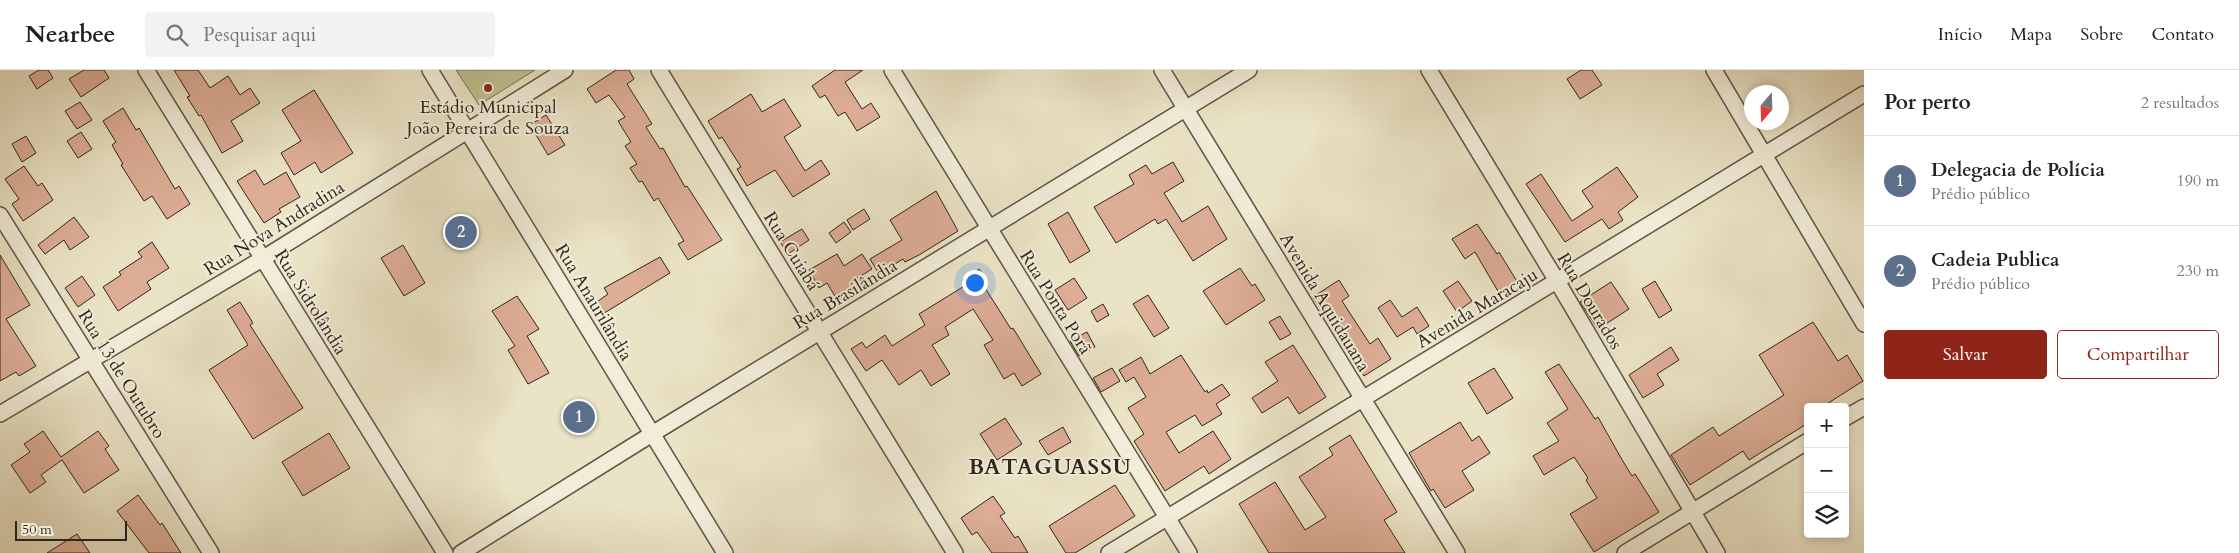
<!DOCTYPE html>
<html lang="pt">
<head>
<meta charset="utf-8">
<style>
  :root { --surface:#fff; --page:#f2f2f2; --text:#222; --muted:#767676; --line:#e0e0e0; --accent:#8f2418 }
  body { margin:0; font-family:Cardo,serif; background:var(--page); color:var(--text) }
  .controls { position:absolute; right:15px; bottom:15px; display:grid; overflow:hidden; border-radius:5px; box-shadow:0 2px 8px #0003 }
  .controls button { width:45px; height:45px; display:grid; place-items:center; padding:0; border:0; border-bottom:1px solid var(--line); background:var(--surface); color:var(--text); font:25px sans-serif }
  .compass { position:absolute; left:1744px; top:15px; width:45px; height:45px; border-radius:50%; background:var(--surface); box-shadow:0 2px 8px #0003; rotate:199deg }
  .scale { position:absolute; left:15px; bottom:12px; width:112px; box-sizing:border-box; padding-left:5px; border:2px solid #31251a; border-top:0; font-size:14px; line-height:18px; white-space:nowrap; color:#31251a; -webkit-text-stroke:4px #f1edd9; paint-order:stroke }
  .you { position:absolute; left:974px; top:212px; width:18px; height:18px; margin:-12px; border:4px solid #fff; border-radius:50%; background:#1a73e8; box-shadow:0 0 0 8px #1a73e833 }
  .badge { display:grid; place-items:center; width:32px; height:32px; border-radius:50%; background:var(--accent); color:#fff; font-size:16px; font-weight:700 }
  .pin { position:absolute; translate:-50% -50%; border:2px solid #fff; box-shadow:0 1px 5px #0006 }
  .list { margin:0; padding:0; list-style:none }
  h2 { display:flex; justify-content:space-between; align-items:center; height:65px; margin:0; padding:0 20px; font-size:21px }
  h2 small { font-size:16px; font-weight:400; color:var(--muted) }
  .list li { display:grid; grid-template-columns:32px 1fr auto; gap:15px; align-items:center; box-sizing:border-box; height:90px; padding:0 20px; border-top:1px solid var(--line) }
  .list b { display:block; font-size:19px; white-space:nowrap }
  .list p { margin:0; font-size:16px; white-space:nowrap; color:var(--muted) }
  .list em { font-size:16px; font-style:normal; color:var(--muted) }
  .actions { display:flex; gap:10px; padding:15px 20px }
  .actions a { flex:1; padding:11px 0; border:1px solid var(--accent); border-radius:5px; text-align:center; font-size:18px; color:var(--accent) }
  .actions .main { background:var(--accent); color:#fff }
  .icon { flex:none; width:28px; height:28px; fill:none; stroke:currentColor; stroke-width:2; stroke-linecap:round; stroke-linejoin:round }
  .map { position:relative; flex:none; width:1864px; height:483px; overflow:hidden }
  header { display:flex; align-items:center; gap:30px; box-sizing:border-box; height:70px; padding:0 25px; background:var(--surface); border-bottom:1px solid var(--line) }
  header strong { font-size:24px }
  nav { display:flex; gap:28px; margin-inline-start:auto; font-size:18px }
  .search { width:350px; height:45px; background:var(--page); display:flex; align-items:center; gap:12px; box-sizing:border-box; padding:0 18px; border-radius:5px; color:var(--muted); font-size:19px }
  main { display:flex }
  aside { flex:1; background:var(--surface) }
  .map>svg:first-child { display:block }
</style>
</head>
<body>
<header>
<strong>Nearbee</strong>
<div class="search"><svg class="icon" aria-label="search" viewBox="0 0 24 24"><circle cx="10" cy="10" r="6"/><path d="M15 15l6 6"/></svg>Pesquisar aqui</div>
<nav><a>Início</a><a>Mapa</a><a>Sobre</a><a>Contato</a></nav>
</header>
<main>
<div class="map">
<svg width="1864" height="483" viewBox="0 0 1864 483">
  <rect width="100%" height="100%" fill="#eae3c5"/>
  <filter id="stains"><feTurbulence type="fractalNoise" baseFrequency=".004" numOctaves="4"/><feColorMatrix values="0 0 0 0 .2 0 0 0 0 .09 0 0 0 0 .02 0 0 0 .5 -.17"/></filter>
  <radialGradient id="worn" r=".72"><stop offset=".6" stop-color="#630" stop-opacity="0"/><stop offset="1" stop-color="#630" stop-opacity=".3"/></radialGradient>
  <!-- green -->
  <path fill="#bdc190" stroke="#777355" d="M456 0H535L479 35Z"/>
  <!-- building -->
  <g fill="#ddad96" stroke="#31251a">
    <path d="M39 0H48L53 8 37 19 29 6Z"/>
    <path d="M84 0H104L109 8 81 27 69 9Z"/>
    <path d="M174 0H198L210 18 228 6 240 25 250 18 260 33 231 51 243 71 222 83 201 45 199 46 187 27 190 26Z"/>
    <path d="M616 0H629L634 9 627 14 652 54 646 57 660 79 663 78 685 117 687 116 722 170 688 190 678 174 684 171 658 128 654 131 642 111 639 112 630 98 637 94 625 76 631 72 618 51 625 47 609 25 596 33 587 19Z"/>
    <path d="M835 0H863L845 12 862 39 871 33 880 47 857 61 845 42 838 46 825 25 820 28 812 16Z"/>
    <path d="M1581 0H1592L1602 15 1580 29 1567 9Z"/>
    <path d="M314 20 353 83 321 103 315 92 294 105 281 83 301 71 282 40Z"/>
    <path d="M751 24 762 42 784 29 801 56 784 67 805 101 821 90 830 104 793 127 775 100 747 116 737 99 741 97 722 67 719 69 708 51Z"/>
    <path d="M80 32 92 50 77 59 65 41Z"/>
    <path d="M123 38 136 60 139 58 175 119 179 116 190 134 167 149 152 126 144 131 121 95 123 94 112 75 116 72 103 51Z"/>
    <path d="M546 45 565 75 548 85 530 55Z"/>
    <path d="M81 62 92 79 78 88 67 71Z"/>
    <path d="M26 66 36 83 22 92 12 74Z"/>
    <path d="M1173 92 1184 111 1164 123 1182 152 1208 136 1227 169 1193 191 1166 149 1158 154 1155 149 1116 173 1094 137 1134 114 1129 105 1146 95 1152 104Z"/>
    <path d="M24 96 38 116 42 113 53 130 23 151 12 134 19 129 5 109Z"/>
    <path d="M1617 97 1638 127 1618 142 1623 150 1609 159 1602 149 1565 172 1526 114 1541 104 1572 151 1593 137 1582 121Z"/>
    <path d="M255 100 264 115 286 102 300 127 279 139 281 142 264 153 237 111Z"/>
    <path d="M936 121 958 161 919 185 905 192 903 189 879 204 870 189 902 170 890 150Z"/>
    <path d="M864 139 870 149 853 160 847 150Z"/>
    <path d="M1068 142 1090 181 1070 193 1048 154Z"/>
    <path d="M74 147 89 167 70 180 64 170 45 184 38 175Z"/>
    <path d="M844 152 851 162 836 173 829 163Z"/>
    <path d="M1477 154 1497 184 1499 182 1518 213 1499 223 1475 182 1465 189 1452 169Z"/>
    <path d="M802 159 809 170 788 184 780 172Z"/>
    <path d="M152 172 169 198 147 212 151 219 118 241 103 217 121 205 119 202 142 187 138 182Z"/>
    <path d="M403 175 425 213 404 226 381 188Z"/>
    <path d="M837 184 844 196 862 184 872 199 854 210 859 218 838 231 827 213 819 218 809 200Z"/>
    <path d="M0 185 30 235 6 249 36 296 19 306 16 302 0 311Z"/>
    <path d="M660 187 670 203 601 245 594 234 608 224 604 218Z"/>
    <path d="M1240 198 1252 216 1255 214 1265 230 1226 255 1203 221Z"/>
    <path d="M979 199 987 210 982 213 1011 259 1013 258 1041 304 1022 316 1014 303 1004 309 984 275 993 270 973 239 945 257 949 265 932 275 950 304 931 316 921 300 899 315 882 290 866 301 851 279 862 272 866 278 885 265 892 276 925 255 919 244 966 215 962 210Z"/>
    <path d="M82 206 95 225 78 237 65 218Z"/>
    <path d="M1074 208 1087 228 1068 240 1055 220Z"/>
    <path d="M1339 210 1349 226 1342 231 1370 274 1378 268 1391 289 1364 306 1313 227Z"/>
    <path d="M1458 211 1472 231 1457 242 1443 221Z"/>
    <path d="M1655 211 1672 240 1659 248 1642 219Z"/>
    <path d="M1611 212 1629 239 1598 259 1580 232Z"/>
    <path d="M1148 225 1169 258 1154 267 1133 234Z"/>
    <path d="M517 226 539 259 527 266 549 303 528 314 508 280 515 276 492 241Z"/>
    <path d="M1390 230 1402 247 1417 237 1429 256 1417 264 1413 257 1397 267 1378 238Z"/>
    <path d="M240 232 253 253 250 255 303 338 253 369 209 300 248 275 227 240Z"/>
    <path d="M1103 234 1109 245 1097 252 1091 241Z"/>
    <path d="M1280 246 1291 264 1280 270 1269 252Z"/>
    <path d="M1813 252 1838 291 1847 285 1863 311 1822 337H1808V353L1749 390 1743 381 1690 415 1671 385 1713 357 1719 366 1784 325 1759 285Z"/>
    <path d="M1087 262 1095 277 1079 286 1070 271Z"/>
    <path d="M1293 275 1326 327 1299 344 1288 327 1262 343 1252 328 1278 311 1265 292Z"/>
    <path d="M1671 277 1679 290 1657 304 1664 315 1643 328 1629 305Z"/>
    <path d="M1181 285 1205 322 1207 320 1208 323 1222 314 1230 325 1216 334 1222 344 1202 356 1195 345 1166 362 1179 383 1213 361 1231 389 1209 404 1204 396 1165 421 1134 371 1144 364 1128 338 1146 327 1134 307 1126 312 1119 300 1141 287 1150 304Z"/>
    <path d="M1559 294 1595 349 1598 347 1621 388 1632 406 1635 404 1659 442 1594 482 1570 444 1597 428 1586 410 1588 408 1574 387 1544 405 1533 386 1559 371 1547 353 1568 339 1545 302Z"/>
    <path d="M1112 298 1120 311 1101 322 1093 308Z"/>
    <path d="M1494 298 1513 328 1487 344 1468 313Z"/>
    <path d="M1005 348 1022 374 997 390 980 364Z"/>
    <path d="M1460 352 1472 371 1479 366 1490 383 1462 401 1474 420 1445 438 1433 419 1431 421 1409 383Z"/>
    <path d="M1063 357 1071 372 1048 385 1039 371Z"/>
    <path d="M43 361 61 387 98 361 109 376 105 379 119 400 84 423 62 390 41 405 46 412 30 423 11 395 30 382 24 374Z"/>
    <path d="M329 363 350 398 303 426 282 392Z"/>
    <path d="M1350 365 1397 442 1384 450 1405 483H1269L1239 434 1275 412 1305 460 1326 447 1299 407 1333 385 1329 378Z"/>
    <path d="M1115 415 1135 446 1075 483H1066L1049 456Z"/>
    <path d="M138 425 160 455 162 453 181 483H149L117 441Z"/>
    <path d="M993 426 1005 443 1000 446 1015 468 1018 466 1028 483H992L977 462 972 465 961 448Z"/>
    <path d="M77 464 90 483H47Z"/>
  </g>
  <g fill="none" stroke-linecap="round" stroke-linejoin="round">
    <!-- minor casing -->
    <g stroke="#5f5445" stroke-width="18">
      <g id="minor">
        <path d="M146 0 445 483"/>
        <path d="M430 0 725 483"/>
        <path d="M659 0 955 483"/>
        <path d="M892 0 1189 483"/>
        <path d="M1162 0 1457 483"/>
        <path d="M1429 0 1557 211 1717 483"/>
        <path d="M1714 0 1864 254"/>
        <path d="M0 145 211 483"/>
        <path d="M0 344 262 189 565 0"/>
        <path d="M1845 348 1864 337"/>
        <path d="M461 483 652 364 1249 0"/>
        <path d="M1109 483 1864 24"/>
        <path d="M1625 483 1808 371"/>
      </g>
    </g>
    <!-- minor -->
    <use href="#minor" stroke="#f1edd9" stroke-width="15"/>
  </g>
  <!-- markers -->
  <circle fill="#8f2418" stroke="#f1edd9" stroke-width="2" cx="488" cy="18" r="5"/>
  <g text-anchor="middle" stroke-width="4" stroke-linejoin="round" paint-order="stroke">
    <!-- poi labels -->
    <g font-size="18" fill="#31251a" stroke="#f1edd9">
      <text x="488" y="43">Estádio Municipal<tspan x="488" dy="21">João Pereira de Souza</tspan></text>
    </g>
    <!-- street labels -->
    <g font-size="18" fill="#31251a" stroke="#f1edd9">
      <text transform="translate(274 158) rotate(-32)" y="6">Rua Nova Andradina</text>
      <text transform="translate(792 181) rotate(58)" y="6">Rua Cuiabá</text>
      <text transform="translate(845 224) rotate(-31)" y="6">Rua Brasilândia</text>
      <text transform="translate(1590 231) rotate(59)" y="6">Rua Dourados</text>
      <text transform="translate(311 232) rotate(58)" y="6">Rua Sidrolândia</text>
      <text transform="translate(594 232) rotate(59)" y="6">Rua Anaurilândia</text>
      <text transform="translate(1056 232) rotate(58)" y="6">Rua Ponta Porã</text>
      <text transform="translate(1325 232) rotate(59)" y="6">Avenida Aquidauana</text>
      <text transform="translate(1477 238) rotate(-31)" y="6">Avenida Maracaju</text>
      <text transform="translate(122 304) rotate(58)" y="6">Rua 13 de Outubro</text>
    </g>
    <!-- district labels -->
    <g font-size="22" font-weight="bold" letter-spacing="1" fill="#31251a" stroke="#f1edd9">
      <text x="1050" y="404">BATAGUASSU</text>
    </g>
  </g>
  <rect width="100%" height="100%" filter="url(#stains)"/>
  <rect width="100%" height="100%" fill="url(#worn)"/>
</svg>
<div class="controls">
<button>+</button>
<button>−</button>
<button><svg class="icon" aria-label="layers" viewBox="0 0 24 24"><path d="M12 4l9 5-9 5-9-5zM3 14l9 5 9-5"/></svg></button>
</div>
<svg class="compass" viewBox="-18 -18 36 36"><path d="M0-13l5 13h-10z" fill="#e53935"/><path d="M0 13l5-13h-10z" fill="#767676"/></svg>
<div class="scale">50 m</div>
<div class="you"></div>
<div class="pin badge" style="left:579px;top:347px;background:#5c6f8a">1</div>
<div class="pin badge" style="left:461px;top:162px;background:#5c6f8a">2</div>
</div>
<aside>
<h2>Por perto<small>2 resultados</small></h2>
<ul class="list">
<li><span class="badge" style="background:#5c6f8a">1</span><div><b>Delegacia de Polícia</b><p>Prédio público</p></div><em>190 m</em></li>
<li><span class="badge" style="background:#5c6f8a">2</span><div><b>Cadeia Publica</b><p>Prédio público</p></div><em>230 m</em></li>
</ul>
<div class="actions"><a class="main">Salvar</a><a>Compartilhar</a></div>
</aside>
</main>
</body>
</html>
